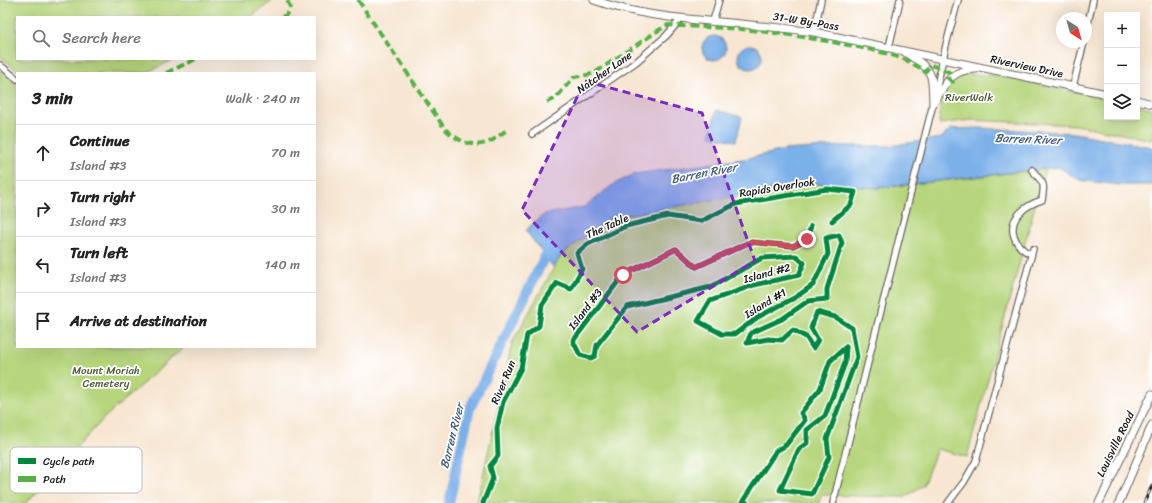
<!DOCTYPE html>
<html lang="en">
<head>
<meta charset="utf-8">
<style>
  :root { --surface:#fff; --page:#f6f6f6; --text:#222; --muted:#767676; --line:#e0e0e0 }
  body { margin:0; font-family:Sriracha,sans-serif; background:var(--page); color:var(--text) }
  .controls { position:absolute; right:12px; top:12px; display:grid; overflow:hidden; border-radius:0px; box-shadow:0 4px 16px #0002 }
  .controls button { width:36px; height:36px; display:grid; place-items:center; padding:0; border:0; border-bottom:1px solid var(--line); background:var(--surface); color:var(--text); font:20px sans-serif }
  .compass { position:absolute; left:1056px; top:12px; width:36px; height:36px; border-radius:50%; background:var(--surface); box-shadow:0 4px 16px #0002; rotate:143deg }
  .stop { position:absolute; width:12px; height:12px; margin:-9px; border:3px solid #d1495b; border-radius:50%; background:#fff }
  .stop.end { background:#d1495b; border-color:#fff; box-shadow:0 1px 4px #0008 }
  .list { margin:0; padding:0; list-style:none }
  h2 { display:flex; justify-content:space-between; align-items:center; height:52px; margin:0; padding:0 16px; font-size:17px }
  h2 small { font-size:13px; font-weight:400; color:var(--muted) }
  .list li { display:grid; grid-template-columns:26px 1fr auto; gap:12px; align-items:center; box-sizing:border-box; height:56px; padding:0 16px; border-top:1px solid var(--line) }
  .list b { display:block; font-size:15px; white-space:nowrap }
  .list p { margin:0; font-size:13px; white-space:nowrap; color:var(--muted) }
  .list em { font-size:13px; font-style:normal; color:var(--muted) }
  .icon { flex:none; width:22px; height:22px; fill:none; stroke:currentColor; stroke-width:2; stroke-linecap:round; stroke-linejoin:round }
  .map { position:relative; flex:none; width:1152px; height:503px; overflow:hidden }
  .search { position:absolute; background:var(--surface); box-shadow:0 4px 16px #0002; left:16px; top:16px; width:300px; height:44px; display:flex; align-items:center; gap:10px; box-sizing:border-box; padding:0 14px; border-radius:0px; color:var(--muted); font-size:15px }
  .panel { position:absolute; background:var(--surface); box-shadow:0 4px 16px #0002; left:16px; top:72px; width:300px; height:276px; border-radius:0px }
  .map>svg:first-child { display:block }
</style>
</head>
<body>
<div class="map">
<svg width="1152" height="503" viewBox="0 0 1152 503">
  <rect width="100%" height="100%" fill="#fff"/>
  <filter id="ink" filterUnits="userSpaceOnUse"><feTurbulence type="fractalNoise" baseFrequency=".025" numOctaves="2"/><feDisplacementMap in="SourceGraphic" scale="8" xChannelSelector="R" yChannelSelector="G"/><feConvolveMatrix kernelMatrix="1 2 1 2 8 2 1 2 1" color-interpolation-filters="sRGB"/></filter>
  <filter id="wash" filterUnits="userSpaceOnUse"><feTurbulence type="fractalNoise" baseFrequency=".012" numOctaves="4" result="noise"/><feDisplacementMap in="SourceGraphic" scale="16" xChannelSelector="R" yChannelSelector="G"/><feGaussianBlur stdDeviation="0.9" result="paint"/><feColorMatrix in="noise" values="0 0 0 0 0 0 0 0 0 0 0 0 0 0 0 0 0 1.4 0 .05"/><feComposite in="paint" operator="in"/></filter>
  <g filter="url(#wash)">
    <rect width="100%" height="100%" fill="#f7e6d2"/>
    <!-- green -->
    <g fill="#b6d57c" stroke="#69784c">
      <path d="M0 0H271L272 1 251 17H17V59H175L145 73H20L0 56Z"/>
      <path d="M0 70 17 84V347H184L106 416 26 503H0Z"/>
      <path d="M960 74 994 75 1107 99V117H1137V105L1152 109V140L1077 125 971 120 939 124 941 100 949 82Z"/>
      <path d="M1045 169 967 457 937 449 923 485 905 497 821 495 819 503H477L512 343 561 255 610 218 810 183 878 188Z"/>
    </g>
    <!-- water -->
    <g fill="#7bb0e9" stroke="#4c6682">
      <circle cx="714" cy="48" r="12"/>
      <circle cx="750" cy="57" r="12"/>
      <path d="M716 110 742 117 736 141 710 136Z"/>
      <path d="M982 128 1074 133 1152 147V185H1119L1079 180 1059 167 878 188 810 183 610 218 561 255 554 268 526 231 532 224 545 214 584 207 614 184 635 174 750 158 784 150 841 146H889L941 138 951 129Z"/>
    </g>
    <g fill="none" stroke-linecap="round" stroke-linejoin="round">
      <!-- river -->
      <path stroke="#7bb0e9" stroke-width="10" d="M449 503 470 408 544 258 555 247"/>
    </g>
  </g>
  <g filter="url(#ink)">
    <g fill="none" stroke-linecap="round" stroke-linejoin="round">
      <!-- minor casing -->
      <g stroke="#69635c" stroke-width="8">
        <g id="minor">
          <path d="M713 21 719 0"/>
          <path d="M814 32 821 0"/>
          <path d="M1086 32 1093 0"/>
          <path d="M889 47 900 0"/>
          <path d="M0 65 17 79"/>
          <path d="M1073 86 1084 42"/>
          <path d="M532 134 636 62 666 36 681 19"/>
          <path d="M1031 254C1023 251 1017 245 1014 236 1008 218 1026 205 1042 200 1045 182 1044 184 1032 170"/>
          <path d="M833 503 874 338 933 104 946 45 958 0"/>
          <path d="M948 503 964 482 976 461 1033 249"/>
        </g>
      </g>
      <!-- major casing -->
      <g stroke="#69635c" stroke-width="9">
        <g id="major">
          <path d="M594 0C635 15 677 18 720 22 752 25 783 28 814 32L1107 94"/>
          <path d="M905 52C933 71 932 70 933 103"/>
          <path d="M1137 100 1152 104"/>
          <path d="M933 104C945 85 950 69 976 69"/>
          <path d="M1099 503 1152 394"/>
          <path d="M1119 503 1152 425"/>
        </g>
      </g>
      <!-- minor -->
      <use href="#minor" stroke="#fff" stroke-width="5.5"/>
      <!-- major -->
      <use href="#major" stroke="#fff" stroke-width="7"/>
      <!-- rail casing -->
      <g stroke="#1c1c1c" stroke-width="3">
        <path id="rail" d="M1144 503 1152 486"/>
      </g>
      <!-- rail -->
      <use href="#rail" stroke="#fff" stroke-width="1.5" stroke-dasharray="4.5" stroke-linecap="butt"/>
      <!-- quiet -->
      <g stroke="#55b145" stroke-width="4" stroke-dasharray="8 4" stroke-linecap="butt">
        <path d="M358 0 445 129C456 139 470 148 486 143 493 141 501 134 508 129"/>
        <path d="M282 17 286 15 290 7 287 0"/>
        <path d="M166 73 196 59"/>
        <path d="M547 102 555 99 574 77 593 74 659 30 668 25C692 27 716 27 741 29 780 33 819 39 858 47 881 52 906 56 925 72L931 65 949 72 948 78 953 83 952 87"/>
      </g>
      <!-- cycleway casing -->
      <g stroke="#fff" stroke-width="8">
        <g id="cycleway">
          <path d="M811 226 807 239 793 246 750 242 696 267 676 249 623 275 573 341 580 355 591 358 595 356 597 345 627 307 711 287 762 258 796 256 804 263 799 275 754 285 710 301 698 321 722 334H735L758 317 796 297 813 285 828 254 826 238 839 235 842 243 827 289V299L808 301 782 319 751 333 747 343 768 339 782 340 793 330 806 337 813 348 818 340 811 328 817 312 835 317 852 328 857 357 827 439 829 457 812 494 780 490 799 449 807 443V430L825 416 845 363 846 347"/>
          <path d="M483 503 493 478 490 466 498 456 497 428 503 402 521 368 527 335 539 326 542 305 557 283 571 289 582 269 577 253 588 244 626 226 668 216 701 221 736 204 827 189 855 192 851 205 832 221"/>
          <path d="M747 503 743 501 776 451 786 445 805 420 801 413 820 389 830 361 846 347"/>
        </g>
      </g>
      <!-- cycleway -->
      <use href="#cycleway" stroke="#00873e" stroke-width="5"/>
    </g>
  </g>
  <g fill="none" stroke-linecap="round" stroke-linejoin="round" filter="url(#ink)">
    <!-- route -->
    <path stroke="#d1495b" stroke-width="5" d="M623 275 676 249 696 267 750 242 793 246 807 239"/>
  </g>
  <!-- marked area -->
  <path fill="#7b2cbf" fill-opacity="0.2" stroke="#7b2cbf" stroke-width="3" stroke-dasharray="8 5" stroke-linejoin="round" d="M585 81 702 113 755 261 637 332 522 210Z"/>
  <g text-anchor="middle" stroke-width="3.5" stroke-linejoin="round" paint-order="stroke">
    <!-- street labels -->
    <g font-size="11" fill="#1c1c1c" stroke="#fff">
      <text transform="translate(806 21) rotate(9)" y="4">31-W By-Pass</text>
      <text transform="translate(1027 66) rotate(12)" y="4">Riverview Drive</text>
      <text transform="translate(604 72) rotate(-35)" y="4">Natcher Lane</text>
      <text transform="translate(777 187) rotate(-9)" y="4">Rapids Overlook</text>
      <text transform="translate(607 226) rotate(-24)" y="4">The Table</text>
      <text transform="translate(767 273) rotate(-15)" y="4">Island #2</text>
      <text transform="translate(765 303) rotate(-31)" y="4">Island #1</text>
      <text transform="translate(585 309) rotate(-53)" y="4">Island #3</text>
      <text transform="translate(503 382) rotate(-67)" y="4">River Run</text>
      <text transform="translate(1115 444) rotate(-64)" y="4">Louisville Road</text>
    </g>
    <!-- park labels -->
    <g font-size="11" fill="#525d3e" stroke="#fff">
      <text x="969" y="101">RiverWalk</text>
      <text x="106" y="374">Mount Moriah<tspan x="106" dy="13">Cemetery</tspan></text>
    </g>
    <!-- water labels -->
    <g font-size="12" font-style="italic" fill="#475f78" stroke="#fff">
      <text transform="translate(1028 139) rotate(2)" y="4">Barren River</text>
      <text transform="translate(704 173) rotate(-11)" y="4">Barren River</text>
      <text transform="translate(452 436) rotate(-76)" y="4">Barren River</text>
    </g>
  </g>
  <!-- legend -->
  <rect x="10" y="447" width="132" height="46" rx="6" fill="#fff" stroke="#bbb" stroke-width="1"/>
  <rect x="18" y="458" width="18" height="6" fill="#00873e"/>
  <rect x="18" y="476" width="18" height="6" fill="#55b145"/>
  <g font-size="11" fill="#1c1c1c">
    <text x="43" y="465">Cycle path</text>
    <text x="43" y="483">Path</text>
  </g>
</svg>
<div class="controls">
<button>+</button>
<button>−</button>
<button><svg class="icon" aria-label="layers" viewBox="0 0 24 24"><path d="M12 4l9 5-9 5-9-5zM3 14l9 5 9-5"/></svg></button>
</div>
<svg class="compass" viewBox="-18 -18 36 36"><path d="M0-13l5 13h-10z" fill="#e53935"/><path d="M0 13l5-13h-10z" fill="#767676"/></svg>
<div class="stop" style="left:623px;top:275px"></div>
<div class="stop end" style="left:807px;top:239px"></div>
<div class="search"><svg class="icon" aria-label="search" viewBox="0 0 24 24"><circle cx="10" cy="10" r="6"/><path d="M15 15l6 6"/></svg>Search here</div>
<section class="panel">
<h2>3 min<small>Walk · 240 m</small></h2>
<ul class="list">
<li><svg class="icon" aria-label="ahead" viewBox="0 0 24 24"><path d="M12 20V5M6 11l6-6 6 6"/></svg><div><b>Continue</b><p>Island #3</p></div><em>70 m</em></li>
<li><svg class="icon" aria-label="right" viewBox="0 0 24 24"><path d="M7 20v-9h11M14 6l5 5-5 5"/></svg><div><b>Turn right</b><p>Island #3</p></div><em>30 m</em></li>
<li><svg class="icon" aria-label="left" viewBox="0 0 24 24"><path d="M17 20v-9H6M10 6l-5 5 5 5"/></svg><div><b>Turn left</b><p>Island #3</p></div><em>140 m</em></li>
<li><svg class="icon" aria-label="arrive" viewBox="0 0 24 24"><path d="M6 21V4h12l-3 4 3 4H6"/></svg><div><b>Arrive at destination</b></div></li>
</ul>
</section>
</div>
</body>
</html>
